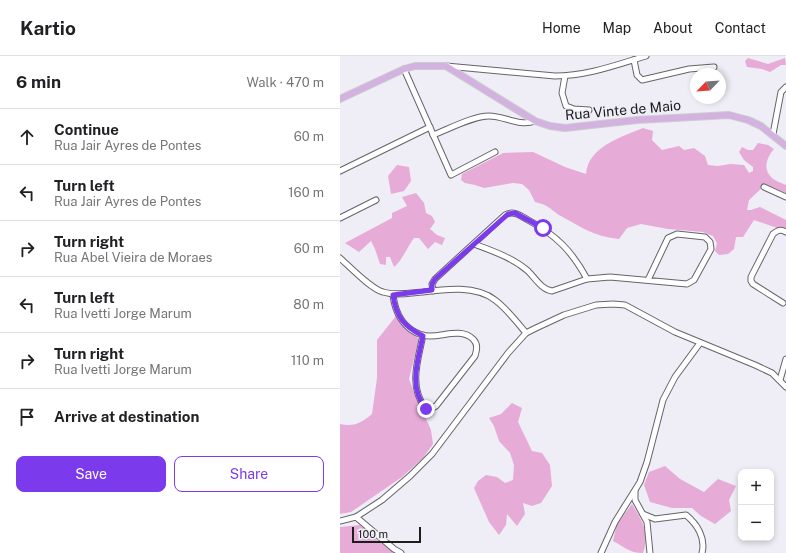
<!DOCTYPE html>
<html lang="en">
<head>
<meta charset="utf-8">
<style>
  :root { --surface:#fff; --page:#f6f6f6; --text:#202124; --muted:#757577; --line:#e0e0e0; --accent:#7c3aed }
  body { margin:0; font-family:"Public Sans",sans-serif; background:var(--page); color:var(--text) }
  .controls { position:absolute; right:12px; bottom:12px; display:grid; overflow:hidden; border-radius:8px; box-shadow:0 2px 6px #0003 }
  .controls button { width:36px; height:36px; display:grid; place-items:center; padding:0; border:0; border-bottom:1px solid var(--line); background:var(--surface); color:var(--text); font:20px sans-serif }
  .compass { position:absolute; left:350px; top:12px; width:36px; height:36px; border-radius:50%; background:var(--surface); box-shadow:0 2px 6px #0003; rotate:245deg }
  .scale { position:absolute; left:12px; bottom:10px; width:69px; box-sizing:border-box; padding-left:4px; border:2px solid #1d1c1f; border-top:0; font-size:11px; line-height:14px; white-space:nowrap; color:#1d1c1f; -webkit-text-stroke:3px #efedf5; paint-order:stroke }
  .stop { position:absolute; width:12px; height:12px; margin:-9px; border:3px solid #7c3aed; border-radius:50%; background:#fff }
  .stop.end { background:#7c3aed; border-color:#fff; box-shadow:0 1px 4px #0008 }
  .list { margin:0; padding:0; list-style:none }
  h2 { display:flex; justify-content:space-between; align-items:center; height:52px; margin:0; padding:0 16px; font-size:17px }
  h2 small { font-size:13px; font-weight:400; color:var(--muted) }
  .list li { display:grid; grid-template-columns:26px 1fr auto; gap:12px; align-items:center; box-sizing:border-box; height:56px; padding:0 16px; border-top:1px solid var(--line) }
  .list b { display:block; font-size:15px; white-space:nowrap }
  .list p { margin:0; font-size:13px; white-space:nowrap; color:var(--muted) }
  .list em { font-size:13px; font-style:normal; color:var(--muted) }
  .actions { display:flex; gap:8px; padding:12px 16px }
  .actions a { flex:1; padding:9px 0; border:1px solid var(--accent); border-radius:8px; text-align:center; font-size:14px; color:var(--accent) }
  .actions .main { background:var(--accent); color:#fff }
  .icon { flex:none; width:22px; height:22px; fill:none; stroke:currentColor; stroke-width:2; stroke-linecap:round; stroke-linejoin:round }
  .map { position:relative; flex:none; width:446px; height:497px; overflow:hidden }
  header { display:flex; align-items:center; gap:24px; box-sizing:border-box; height:56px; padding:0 20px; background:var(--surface); border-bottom:1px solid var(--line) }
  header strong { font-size:19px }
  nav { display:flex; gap:22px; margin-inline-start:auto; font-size:14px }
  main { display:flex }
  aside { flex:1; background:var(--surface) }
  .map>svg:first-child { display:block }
</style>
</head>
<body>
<header>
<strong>Kartio</strong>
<nav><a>Home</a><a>Map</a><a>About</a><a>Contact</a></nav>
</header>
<main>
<aside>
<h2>6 min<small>Walk · 470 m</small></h2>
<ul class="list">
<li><svg class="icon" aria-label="ahead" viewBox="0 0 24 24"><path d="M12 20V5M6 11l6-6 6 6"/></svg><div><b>Continue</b><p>Rua Jair Ayres de Pontes</p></div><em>60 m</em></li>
<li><svg class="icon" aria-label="left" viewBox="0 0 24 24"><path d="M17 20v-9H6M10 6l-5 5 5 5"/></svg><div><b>Turn left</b><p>Rua Jair Ayres de Pontes</p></div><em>160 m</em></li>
<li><svg class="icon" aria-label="right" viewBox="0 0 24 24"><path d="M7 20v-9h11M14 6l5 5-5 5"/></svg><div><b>Turn right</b><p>Rua Abel Vieira de Moraes</p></div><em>60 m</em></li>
<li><svg class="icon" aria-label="left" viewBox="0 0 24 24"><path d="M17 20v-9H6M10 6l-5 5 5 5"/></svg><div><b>Turn left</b><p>Rua Ivetti Jorge Marum</p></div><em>80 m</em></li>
<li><svg class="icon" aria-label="right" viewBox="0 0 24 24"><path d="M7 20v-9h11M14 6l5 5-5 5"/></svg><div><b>Turn right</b><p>Rua Ivetti Jorge Marum</p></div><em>110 m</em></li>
<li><svg class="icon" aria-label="arrive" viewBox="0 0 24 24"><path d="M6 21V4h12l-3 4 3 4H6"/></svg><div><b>Arrive at destination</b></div></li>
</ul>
<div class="actions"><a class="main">Save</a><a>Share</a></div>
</aside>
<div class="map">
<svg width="446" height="497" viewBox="0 0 446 497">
  <rect width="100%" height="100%" fill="#efedf5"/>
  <!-- green -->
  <g fill="#e7abd7">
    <path d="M408 2 428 8 445 2 446 9H441L430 16 422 13 407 11 405 5Z"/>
    <path d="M303 72 313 75 312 84 322 94 339 90 344 94 354 92 365 100 368 109 378 110 390 108 404 109 409 117 413 115V111L404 104 399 96 402 91 408 94H413L418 87 428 89 434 93C427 101 422 113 432 122 435 125 442 127 446 129V137L426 128 409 144 407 154H411L420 151 446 164V175L414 164 403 181H396L394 193 388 198 379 199 375 195 377 187 373 180 363 176 328 173 301 168 287 172 279 183C255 181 239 170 219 159 209 152 208 149 195 146L189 134 182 128 173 127 144 132 135 129 125 127 121 124 122 118 163 97 193 96 225 111 246 118C248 91 281 81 303 72Z"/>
    <path d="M57 109 69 111 71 125 64 135 51 138 48 120Z"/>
    <path d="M76 137 84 147 86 157 92 160 95 166 90 173 97 179 105 182 102 189 95 186 88 193 79 182H74C68 190 61 206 54 211L50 201H46V209L40 208 35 193 31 185 19 196 5 187 52 162V157L67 150 62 141Z"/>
    <path d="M56 260 66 273 79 283 69 323 74 336 91 374 93 388 83 402 62 421 11 456 0 458V368C15 371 21 367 32 358L37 322V284Z"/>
    <path d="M172 347 182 352 178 366 192 395 202 397 210 409 212 430 201 447 192 450 183 447 185 458 177 470 167 458 166 469 159 479 149 466 134 432 138 425 146 419 157 421 165 427 173 424 174 409 170 397 159 385 154 370 149 362 161 358Z"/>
    <path d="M325 410 340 423 364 436 378 423 396 430 389 444 391 455 375 468 361 460 352 452H332L310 446 304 429 309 416Z"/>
    <path d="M292 448C302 464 310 477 303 497 289 497 285 491 273 485L277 468Z"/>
    <path d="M20 469 38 485 55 497H0V471Z"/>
  </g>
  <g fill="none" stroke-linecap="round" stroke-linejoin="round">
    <!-- minor casing -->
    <g stroke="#66646b" stroke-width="7">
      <g id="minor">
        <path d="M294 4 297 19 302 24 349 13 374 11"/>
        <path d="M106 10 215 20C247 20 276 9 306 0"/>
        <path d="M64 13 111 119 155 96"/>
        <path d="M225 20 222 37 226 50 234 53 249 54"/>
        <path d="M433 78 441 36 446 31"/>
        <path d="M93 79C109 73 133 60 149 60 165 60 179 71 195 65"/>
        <path d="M0 115 90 71"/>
        <path d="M424 131 446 141"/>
        <path d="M0 162 36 144"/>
        <path d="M134 188C153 195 173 202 188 215 195 222 202 234 212 235L247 223 270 221 347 228 354 224 371 193 370 186 365 181 337 178 328 182 308 224"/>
        <path d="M0 202C10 211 31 233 43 236 56 240 70 237 83 236 105 233 136 229 155 244 167 253 177 266 186 277"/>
        <path d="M93 235 92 228 95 223 165 159C174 154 181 160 188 164 216 179 232 195 247 223"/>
        <path d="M53 239C55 256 63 273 82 279 97 284 119 270 133 283 138 288 137 293 135 300L96 350 90 353H86C68 331 78 304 83 279"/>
        <path d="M443 247 413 228 411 225V221L433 178C438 174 440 173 446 176"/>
        <path d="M440 324 446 303"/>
        <path d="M295 435V444L307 466 310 497"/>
        <path d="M303 458 315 463 346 459C357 468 366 482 362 497"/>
        <path d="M16 461 54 493 61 497"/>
        <path d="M0 465 16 461 42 444 70 420 92 398 168 297 186 277 196 272 224 259 256 249 273 248 285 249 335 276 415 309 432 317 446 331"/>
        <path d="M261 497 275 466 300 426 307 406 323 344 335 321 360 287"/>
      </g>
    </g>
    <!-- major casing -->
    <g stroke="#cdcdce" stroke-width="8">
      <path id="major" d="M0 43 64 13 75 10H106L195 65 210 70 225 72 297 64 389 59 408 64 421 70 446 90"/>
    </g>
    <!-- minor -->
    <use href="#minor" stroke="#fff" stroke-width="5"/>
    <!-- major -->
    <use href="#major" stroke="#d3b1e0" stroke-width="6"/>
  </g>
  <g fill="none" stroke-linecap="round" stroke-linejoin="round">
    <!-- route -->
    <path stroke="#7c3aed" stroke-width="5" d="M86 353C68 331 78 304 83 280 63 270 56 260 53 239L92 234V228L95 223 168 158 175 157 203 172"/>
  </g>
  <g text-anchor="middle" stroke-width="3" stroke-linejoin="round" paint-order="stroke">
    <!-- street labels -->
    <g font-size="14" fill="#1d1c1f" stroke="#efedf5">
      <text transform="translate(283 54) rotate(-5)" y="5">Rua Vinte de Maio</text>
    </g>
  </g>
</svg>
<div class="controls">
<button>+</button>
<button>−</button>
</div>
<svg class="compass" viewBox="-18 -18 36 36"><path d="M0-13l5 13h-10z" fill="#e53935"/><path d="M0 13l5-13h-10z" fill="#757577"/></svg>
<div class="scale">100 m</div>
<div class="stop" style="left:203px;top:172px"></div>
<div class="stop end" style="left:86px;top:353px"></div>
</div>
</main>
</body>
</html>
